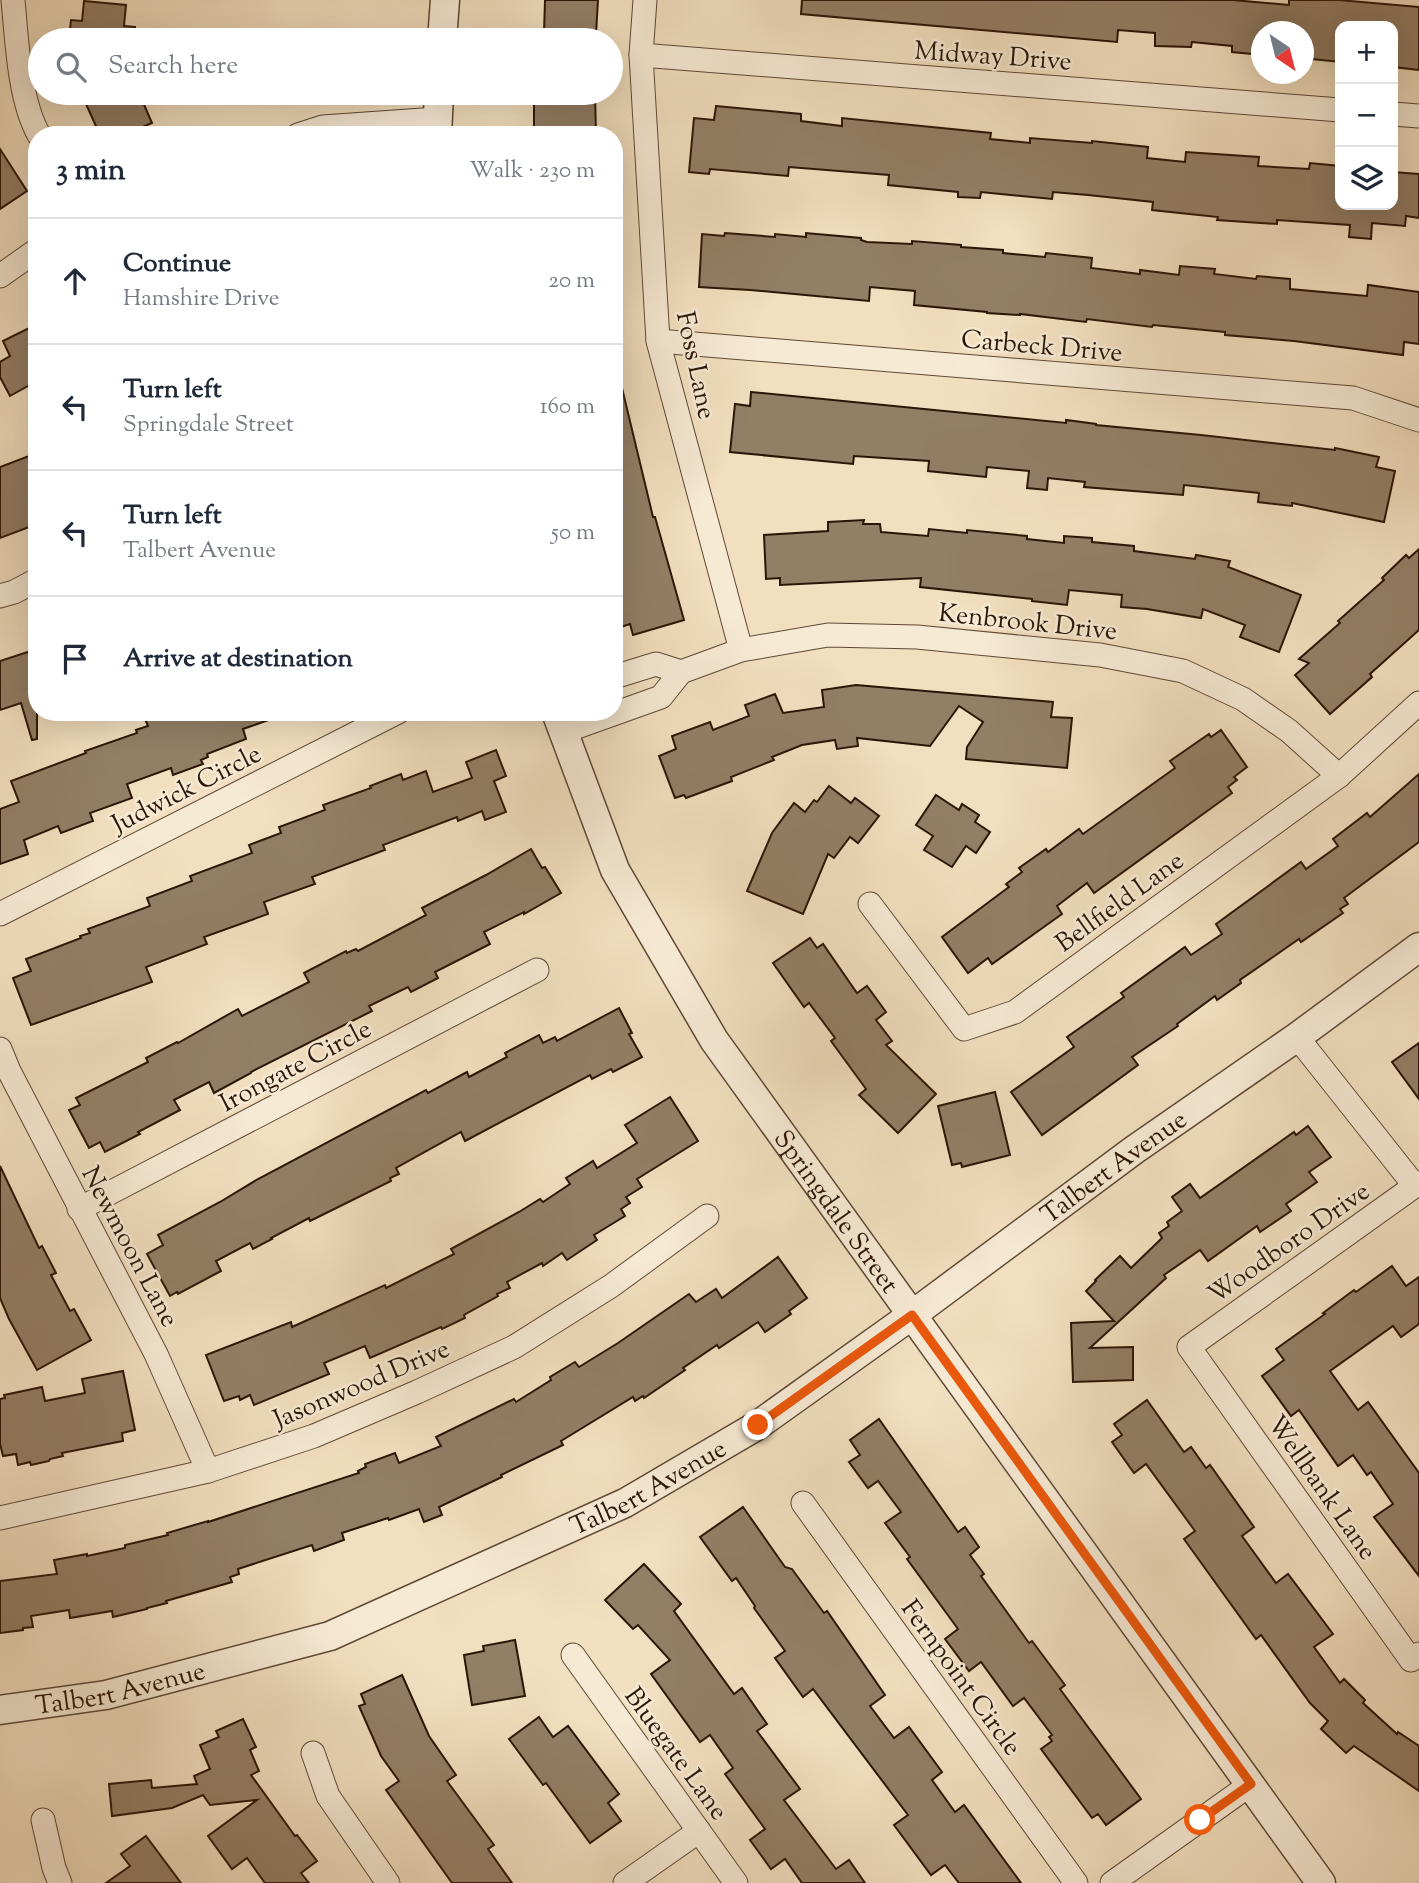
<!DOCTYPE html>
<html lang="en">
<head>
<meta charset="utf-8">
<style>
  :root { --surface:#fff; --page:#f6f6f7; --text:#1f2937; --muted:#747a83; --line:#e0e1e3 }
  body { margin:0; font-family:"Sorts Mill Goudy",serif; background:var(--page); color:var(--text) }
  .controls { position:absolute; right:21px; top:21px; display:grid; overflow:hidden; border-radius:14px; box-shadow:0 7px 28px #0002 }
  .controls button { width:63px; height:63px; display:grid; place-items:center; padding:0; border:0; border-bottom:2px solid var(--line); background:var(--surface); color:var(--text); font:35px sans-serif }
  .compass { position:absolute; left:1251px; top:21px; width:63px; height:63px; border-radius:50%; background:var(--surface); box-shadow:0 7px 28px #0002; rotate:145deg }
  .stop { position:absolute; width:21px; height:21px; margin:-16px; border:5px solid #ea580c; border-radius:50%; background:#fff }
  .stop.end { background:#ea580c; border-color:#fff; box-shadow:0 2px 7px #0008 }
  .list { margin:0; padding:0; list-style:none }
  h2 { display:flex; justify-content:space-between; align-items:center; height:91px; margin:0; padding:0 28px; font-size:30px }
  h2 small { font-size:23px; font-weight:400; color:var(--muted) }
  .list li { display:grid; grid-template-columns:46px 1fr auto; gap:21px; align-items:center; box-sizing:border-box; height:126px; padding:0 28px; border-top:2px solid var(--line) }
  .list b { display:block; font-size:26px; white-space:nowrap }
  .list p { margin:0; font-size:23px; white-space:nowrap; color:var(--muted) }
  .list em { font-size:23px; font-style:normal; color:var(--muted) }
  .icon { flex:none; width:38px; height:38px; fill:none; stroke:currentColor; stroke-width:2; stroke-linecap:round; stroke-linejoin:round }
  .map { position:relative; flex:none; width:1419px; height:1883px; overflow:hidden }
  .search { position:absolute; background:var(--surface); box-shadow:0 7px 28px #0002; left:28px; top:28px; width:595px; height:77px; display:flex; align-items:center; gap:18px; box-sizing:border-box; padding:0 24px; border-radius:38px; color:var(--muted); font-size:26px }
  .panel { position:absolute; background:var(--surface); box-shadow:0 7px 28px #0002; left:28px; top:126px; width:595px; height:595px; border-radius:28px }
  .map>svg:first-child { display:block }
</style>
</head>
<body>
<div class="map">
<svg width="1419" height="1883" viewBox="0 0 1419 1883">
  <rect width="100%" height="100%" fill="#f2dfbf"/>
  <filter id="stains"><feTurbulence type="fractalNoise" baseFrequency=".00286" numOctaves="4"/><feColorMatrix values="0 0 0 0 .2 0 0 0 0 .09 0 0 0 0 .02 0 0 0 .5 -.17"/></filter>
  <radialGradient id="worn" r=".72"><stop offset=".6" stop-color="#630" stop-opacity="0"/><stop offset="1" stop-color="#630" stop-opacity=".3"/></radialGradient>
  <!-- building -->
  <g fill="#937e66" stroke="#2c1506" stroke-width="2">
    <path d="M545 0H598L596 34 544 33Z"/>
    <path d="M802 0H1233L1289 5V0H1339L1419 7V70L1393 67V26H1340V62L1312 59V53L1304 52V32H1262V55L1232 52V46L1192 42 1191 47 1155 46V33L1118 30 1117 42 801 14Z"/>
    <path d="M84 1 126 5 124 26 135 27 134 40H69L71 20 82 21Z"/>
    <path d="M81 93H139L152 123 124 135H100Z"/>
    <path d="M534 93H595L596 135H537V132H534Z"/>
    <path d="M716 106 801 114V121L842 126V118L991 133 990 139 1030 143V138L1092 143V141L1148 147 1147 158 1185 162 1186 152 1259 157 1258 166 1309 169 1310 163 1340 166V205H1393V172L1419 174V218L1406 216 1405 226 1372 223 1371 239 1349 237 1350 225 1277 220V224L1217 220 1218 217 1152 210 1153 202 1088 195 1053 192 1052 199 981 192 980 198 958 197V192L888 185 889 175 789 167 788 176 710 169 709 174 689 172 694 118 714 120Z"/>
    <path d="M0 149 27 191 0 209Z"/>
    <path d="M725 233 775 237V234L806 237V233L861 238V240L867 242 912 244V241L961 245V247L1003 250V253L1045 257 1046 253 1092 258 1091 268 1140 274V270L1179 275 1180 266 1215 269 1214 274 1256 279 1257 276 1290 279V289L1367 296 1368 285 1419 292V344L1404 342 1403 355 1294 341 1225 335V332L1153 325 1152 327 1087 319 1086 322 1020 314V315L987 313V312L914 305 915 291 870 287 869 301 750 290 699 287 702 234 724 236Z"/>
    <path d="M37 324V381L10 396 0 377V362L10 356 3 341Z"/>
    <path d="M622 388 653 517H655L684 620 633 635 630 624 621 627 614 603V389Z"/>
    <path d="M751 392 1066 423V420L1096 424V425L1201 435 1335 450V448L1379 457 1376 467 1395 471 1384 522 1292 503V506L1258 502 1259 493 1184 485 1183 495 1084 487 1085 482 1048 478 1047 490 1027 488 1029 471 987 467 986 477 928 471 929 461 854 456 853 464 730 452 735 404 750 406Z"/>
    <path d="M37 453V524L0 538V467Z"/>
    <path d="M864 520 863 524H880L881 532 928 536 929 529 967 533V530L1027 536V539L1064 543V536L1092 538V542L1134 546V551L1195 559 1196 555 1230 561 1228 567 1301 595 1279 652 1240 637 1245 625 1203 609 1201 618 1147 609 1121 607 1122 595 1069 590 1067 605 1032 601V599L920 587 921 578 780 585V578L766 579 764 535 828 531V522Z"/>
    <path d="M1419 549V630L1370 674 1372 677 1330 714 1295 675 1309 663 1299 659 1340 623 1338 621 1384 580 1382 578 1406 555 1409 558Z"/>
    <path d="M37 649V739L32 740 21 703 0 710V661Z"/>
    <path d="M856 685 1053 702 1051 717 1072 718 1067 768 966 759 967 747 983 722 959 706 930 746 857 738 858 746 837 749 835 740 802 745 772 757 774 760 731 777 732 781 686 798 684 795 675 798 659 756 676 749 672 736 710 722 713 730 749 716 745 705 775 694 783 713 824 707 822 690Z"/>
    <path d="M164 712H282L283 715 243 729 246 739 207 754 208 757 201 760 203 764 173 775 171 768 127 784 132 798 90 813 93 821 61 833 58 826 24 840 28 854 0 864V809L19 802 11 781 86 753 85 751 137 733 136 730 148 726 145 719Z"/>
    <path d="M1221 730 1247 767 1234 777 1237 780 1228 787 1232 793 1094 893 1087 883 1057 906 1062 914 992 964 988 958 968 973 942 937 1009 887 1006 884 1022 872 1019 868 1046 849 1048 852 1079 829 1083 834 1175 768 1170 761 1209 734 1211 737Z"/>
    <path d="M496 750 506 776 494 781 506 812 485 820 482 811 458 821 457 817 383 845 385 850 312 877 315 884 264 902 268 914 204 937 207 944 146 967 152 982 31 1025 13 978 31 971 26 959 81 938 80 936 90 933 88 929 150 906 147 898 192 881 190 876 252 853 249 845 281 833 279 827 325 810 323 805 371 788 370 786 401 774 403 780 426 771 433 792 472 778 466 762Z"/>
    <path d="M1419 774V842L1344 898 1348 904 1340 909 1343 913 1301 942 1299 939 1240 980 1241 983 1217 1000 1215 996 1177 1024 1178 1026 1132 1057 1138 1065 1042 1135 1011 1092 1074 1047 1067 1037 1124 997 1121 993 1185 947 1191 955 1222 934 1216 924 1301 862 1306 869 1338 846 1333 839 1367 813 1370 817Z"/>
    <path d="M829 786 851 803 855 798 879 816 858 843 850 837 834 858 828 854 803 914 747 891 772 833 794 803 805 812 814 800 817 802Z"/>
    <path d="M936 795 959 810 962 804 979 815 975 822 990 832 976 853 966 846 952 867 924 850 933 836 916 825Z"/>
    <path d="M531 849 542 868 545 867 561 893 524 914V912L484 932 490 944 435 972 438 978 411 992 408 987 369 1006 372 1011 251 1072V1073L214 1093 209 1082 174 1100 180 1110 138 1132 140 1134 105 1152 100 1142 89 1148 69 1110 80 1105 76 1098 148 1062 146 1058 177 1042 178 1043 238 1009 242 1016 309 982 304 973 346 951 347 953 356 949 358 951 426 915 422 908 486 875Z"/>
    <path d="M810 938 817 948 823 944 857 993 867 986 886 1012 876 1020 892 1041 886 1045 936 1094 898 1133 859 1095 866 1089 831 1041 835 1038 809 1003 804 1007 773 963Z"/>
    <path d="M619 1008 632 1033 629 1034 642 1057 613 1072 611 1069 592 1079 590 1075 465 1141 461 1132 396 1168 399 1174 390 1178 391 1181 310 1221 309 1218 271 1238 272 1239 253 1249 250 1243 216 1261 221 1271 178 1294 177 1292 170 1296 147 1254 163 1245 158 1235 220 1202 258 1179 426 1090 428 1093 467 1072 469 1077 507 1057 505 1053 539 1035 543 1043 555 1037 557 1041Z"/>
    <path d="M1419 1043V1099L1392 1062Z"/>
    <path d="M995 1092 1010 1155 962 1167 961 1163 952 1165 938 1106Z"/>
    <path d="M670 1097 698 1141 637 1179 642 1187 626 1197 630 1203 621 1209 625 1216 594 1235 597 1240 567 1260 562 1253 543 1266 542 1263 507 1282 510 1288 497 1294 498 1296 464 1315 465 1318 442 1329 441 1327 370 1358 365 1346 324 1363 329 1374 254 1405 250 1395 240 1400 239 1396 224 1401 206 1355 291 1322 292 1327 385 1285 386 1288 454 1254 451 1249 519 1212 540 1199 543 1202 570 1184 566 1178 593 1161 597 1168 637 1143 625 1125Z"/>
    <path d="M1308 1126 1331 1157 1309 1172 1317 1182 1286 1204 1291 1211 1260 1232 1257 1226 1208 1261 1200 1250 1164 1275 1166 1278 1090 1348 1133 1347V1380L1073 1382 1071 1323 1114 1321 1086 1291 1096 1281 1095 1280 1120 1256 1131 1268 1162 1238 1159 1233 1169 1226 1167 1222 1182 1211 1172 1197 1190 1184 1200 1198 1294 1132 1296 1135Z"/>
    <path d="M0 1166 39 1248 42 1246 56 1273 51 1275 70 1311 74 1309 91 1340 37 1370 9 1319 0 1298Z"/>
    <path d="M778 1257 807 1298 789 1311 791 1314 765 1332 758 1322 719 1348 717 1345 683 1368 685 1370 644 1398 643 1396 635 1401 633 1397 561 1441 563 1445 501 1475 502 1477 439 1507 442 1515 424 1522 419 1509 389 1520 388 1518 342 1533 344 1540 314 1551 312 1545 238 1569 239 1574 230 1577 232 1582 166 1601 167 1603 147 1608V1609L113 1617 112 1611 70 1618 69 1610 31 1616 33 1627 23 1628V1630L0 1633V1581L57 1574 54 1560 87 1554V1556L125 1548V1545L168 1535 167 1533 208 1521V1522L359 1473 358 1471 366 1467 365 1464 395 1453 399 1463 441 1446 436 1437 514 1399 516 1402 551 1380 550 1377 575 1362 579 1367 618 1343 689 1294 696 1302 716 1289 722 1298Z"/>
    <path d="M1392 1266 1406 1286 1419 1277V1324L1401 1337 1393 1326 1330 1371 1358 1410 1368 1402 1419 1473V1576L1374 1517 1393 1504 1371 1472 1367 1475 1353 1455 1338 1466 1299 1410 1291 1416 1262 1376 1284 1360 1276 1349 1325 1314 1323 1313 1354 1290 1356 1292Z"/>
    <path d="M123 1371 135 1430 122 1433 123 1441 62 1453 63 1456 50 1459 49 1461 31 1465 30 1462 18 1465 16 1454 3 1456 0 1444V1399L5 1398 4 1395 42 1387 45 1401 85 1393 82 1379Z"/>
    <path d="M1147 1400 1184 1452 1191 1447 1206 1468 1210 1465 1254 1527 1242 1536 1276 1583 1288 1574 1333 1634 1314 1647 1340 1683 1344 1679 1365 1700 1363 1703 1397 1734 1398 1732 1419 1746V1791L1354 1746 1346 1753 1321 1729 1328 1721 1310 1703 1261 1635 1256 1639 1184 1539 1195 1531 1146 1464 1134 1473 1112 1442 1122 1435 1114 1424Z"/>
    <path d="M879 1419 958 1532 965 1527 979 1547 970 1555 984 1574 981 1576 1029 1643 1032 1641 1065 1685 1060 1689 1141 1799 1106 1825 1098 1814 1092 1818 1041 1749 1052 1741 1049 1737 1052 1735 1024 1698 1013 1706 981 1662 969 1671 945 1639 958 1629 907 1559 910 1557 885 1523 901 1512 878 1481 868 1488 849 1462 860 1455 850 1440Z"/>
    <path d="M743 1507 785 1567 792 1569 824 1613 827 1611 885 1695 870 1706 894 1738 909 1727 942 1772 932 1780 955 1812 964 1805 1021 1883H959L945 1865 931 1875 894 1825 908 1815 813 1689 803 1697 775 1658 785 1651 754 1608 755 1606 736 1578 732 1581 700 1537Z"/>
    <path d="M644 1564 681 1604 674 1611 734 1694 742 1688 767 1724 757 1731 800 1789 784 1800 836 1869 849 1860 865 1883H802L785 1859 771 1869 750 1840 765 1829 725 1774 733 1768 710 1735 700 1742 651 1674 670 1660 638 1625 633 1629 605 1600Z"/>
    <path d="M515 1640 525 1696 472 1705 464 1655 484 1651 483 1646Z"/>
    <path d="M402 1675 429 1736 456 1775 447 1781 494 1845 488 1849 512 1883H452L386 1790 399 1781 381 1756 359 1706 365 1704 361 1694Z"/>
    <path d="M539 1717 553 1737 568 1726 619 1794 608 1803 621 1821 590 1843 546 1783 543 1785 509 1739Z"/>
    <path d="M243 1719 256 1747 250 1750 259 1771 251 1775 295 1836 297 1835 317 1861 301 1873 309 1883H265L247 1858 232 1869 208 1836 257 1800 210 1805 203 1795 172 1808 112 1816 109 1784 151 1780 152 1788 197 1784 194 1776 210 1769 200 1745 219 1737 216 1731Z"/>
    <path d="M146 1836 181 1883H106L130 1866 121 1854Z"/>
  </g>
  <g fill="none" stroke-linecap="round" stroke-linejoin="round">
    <!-- minor casing -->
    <g stroke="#5e4834" stroke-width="25">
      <g id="minor">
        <path d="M13 0C17 41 19 100 39 135"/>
        <path d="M645 0 641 55 658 341 741 650"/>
        <path d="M641 55 1340 110"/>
        <path d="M1393 114 1419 116"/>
        <path d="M298 135 323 127 437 119"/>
        <path d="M0 276 37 250"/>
        <path d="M658 341 1353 398 1419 420"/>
        <path d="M0 596 14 592 37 580"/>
        <path d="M614 677 656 664 681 672"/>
        <path d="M563 732 661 697 681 672 741 650 828 635 917 637 1100 655 1183 671 1243 699 1289 731 1339 776"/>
        <path d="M870 904 964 1029 1015 1012 1339 776 1419 703"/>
        <path d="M0 914 398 712"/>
        <path d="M1297 1037 1415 1186"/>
        <path d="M0 1049 9 1071 156 1354 208 1471"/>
        <path d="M1419 1183 1189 1347 1411 1660 1419 1654"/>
        <path d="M79 1209 537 970"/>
        <path d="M803 1503 1076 1883"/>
        <path d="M0 1518 208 1471 314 1436 417 1392 514 1347 611 1286 707 1216"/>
        <path d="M573 1655 736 1883"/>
        <path d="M313 1753 328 1796 388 1883"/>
        <path d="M43 1820 54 1868 60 1883"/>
        <path d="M625 1883 699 1831"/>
        <path d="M1112 1883 1251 1784"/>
      </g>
    </g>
    <!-- tertiary casing -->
    <g stroke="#5e4834" stroke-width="31">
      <g id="tertiary">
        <path d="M442 40 445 0"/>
        <path d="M437 135 439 93"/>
        <path id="s1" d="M556 712 615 870 714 1040 1321 1883"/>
        <path id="s2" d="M0 1710 106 1695 330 1636 625 1503 758 1425 912 1315 1134 1150 1297 1037 1419 947"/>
      </g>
    </g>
    <!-- minor -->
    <use href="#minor" stroke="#f7ead5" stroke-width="23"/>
    <!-- tertiary -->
    <use href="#tertiary" stroke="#f7ead5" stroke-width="28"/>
  </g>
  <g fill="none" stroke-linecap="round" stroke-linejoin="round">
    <!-- route -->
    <path stroke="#ea580c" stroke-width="9" d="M758 1425 912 1315 1251 1784 1200 1820"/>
  </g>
  <g text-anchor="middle" stroke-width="5" stroke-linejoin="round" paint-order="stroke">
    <!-- street labels -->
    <g font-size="26" fill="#2c1506" stroke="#f7ead5">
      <text transform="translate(993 55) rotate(4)" y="9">Midway Drive</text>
      <text transform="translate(1042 345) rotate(5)" y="9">Carbeck Drive</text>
      <text transform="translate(697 365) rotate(78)" y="9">Foss Lane</text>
      <text transform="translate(1028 621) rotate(6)" y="9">Kenbrook Drive</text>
      <text transform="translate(186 788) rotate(-27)" y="9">Judwick Circle</text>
      <text transform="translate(1119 901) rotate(-36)" y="9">Bellfield Lane</text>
      <text transform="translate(295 1065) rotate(-28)" y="9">Irongate Circle</text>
      <text dy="9" stroke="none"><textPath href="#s2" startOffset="1256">Talbert Avenue</textPath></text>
      <text dy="9" stroke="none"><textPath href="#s1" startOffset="576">Springdale Street</textPath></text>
      <text transform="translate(1288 1242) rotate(-35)" y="9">Woodboro Drive</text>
      <text transform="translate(131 1246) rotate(62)" y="9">Newmoon Lane</text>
      <text transform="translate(361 1383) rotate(-23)" y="9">Jasonwood Drive</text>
      <text dy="9" stroke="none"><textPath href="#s2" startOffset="690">Talbert Avenue</textPath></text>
      <text transform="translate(1323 1487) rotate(55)" y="9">Wellbank Lane</text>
      <text transform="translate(962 1677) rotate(54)" y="9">Fernpoint Circle</text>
      <text dy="9" stroke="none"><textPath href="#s2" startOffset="122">Talbert Avenue</textPath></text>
      <text transform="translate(677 1753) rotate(54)" y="9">Bluegate Lane</text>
    </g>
  </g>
  <rect width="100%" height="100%" filter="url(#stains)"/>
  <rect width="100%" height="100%" fill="url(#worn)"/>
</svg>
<div class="controls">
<button>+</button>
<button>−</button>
<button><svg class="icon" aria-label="layers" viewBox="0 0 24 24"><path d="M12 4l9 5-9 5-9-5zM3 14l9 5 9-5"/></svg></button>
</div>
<svg class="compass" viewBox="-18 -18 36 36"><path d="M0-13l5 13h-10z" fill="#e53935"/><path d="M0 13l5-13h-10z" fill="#747a83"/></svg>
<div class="stop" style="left:1200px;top:1820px"></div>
<div class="stop end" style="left:758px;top:1425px"></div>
<div class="search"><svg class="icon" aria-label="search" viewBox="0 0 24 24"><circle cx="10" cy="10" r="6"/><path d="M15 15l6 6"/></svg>Search here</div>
<section class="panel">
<h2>3 min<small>Walk · 230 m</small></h2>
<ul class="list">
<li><svg class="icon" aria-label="ahead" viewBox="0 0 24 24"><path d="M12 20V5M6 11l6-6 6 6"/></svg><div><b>Continue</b><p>Hamshire Drive</p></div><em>20 m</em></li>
<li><svg class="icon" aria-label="left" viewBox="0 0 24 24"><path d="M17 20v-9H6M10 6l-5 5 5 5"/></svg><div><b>Turn left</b><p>Springdale Street</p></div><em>160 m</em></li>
<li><svg class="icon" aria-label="left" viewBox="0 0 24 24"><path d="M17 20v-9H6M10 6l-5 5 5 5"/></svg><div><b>Turn left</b><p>Talbert Avenue</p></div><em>50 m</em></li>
<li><svg class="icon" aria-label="arrive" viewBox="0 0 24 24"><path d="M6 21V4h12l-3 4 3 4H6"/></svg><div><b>Arrive at destination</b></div></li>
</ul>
</section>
</div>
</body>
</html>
